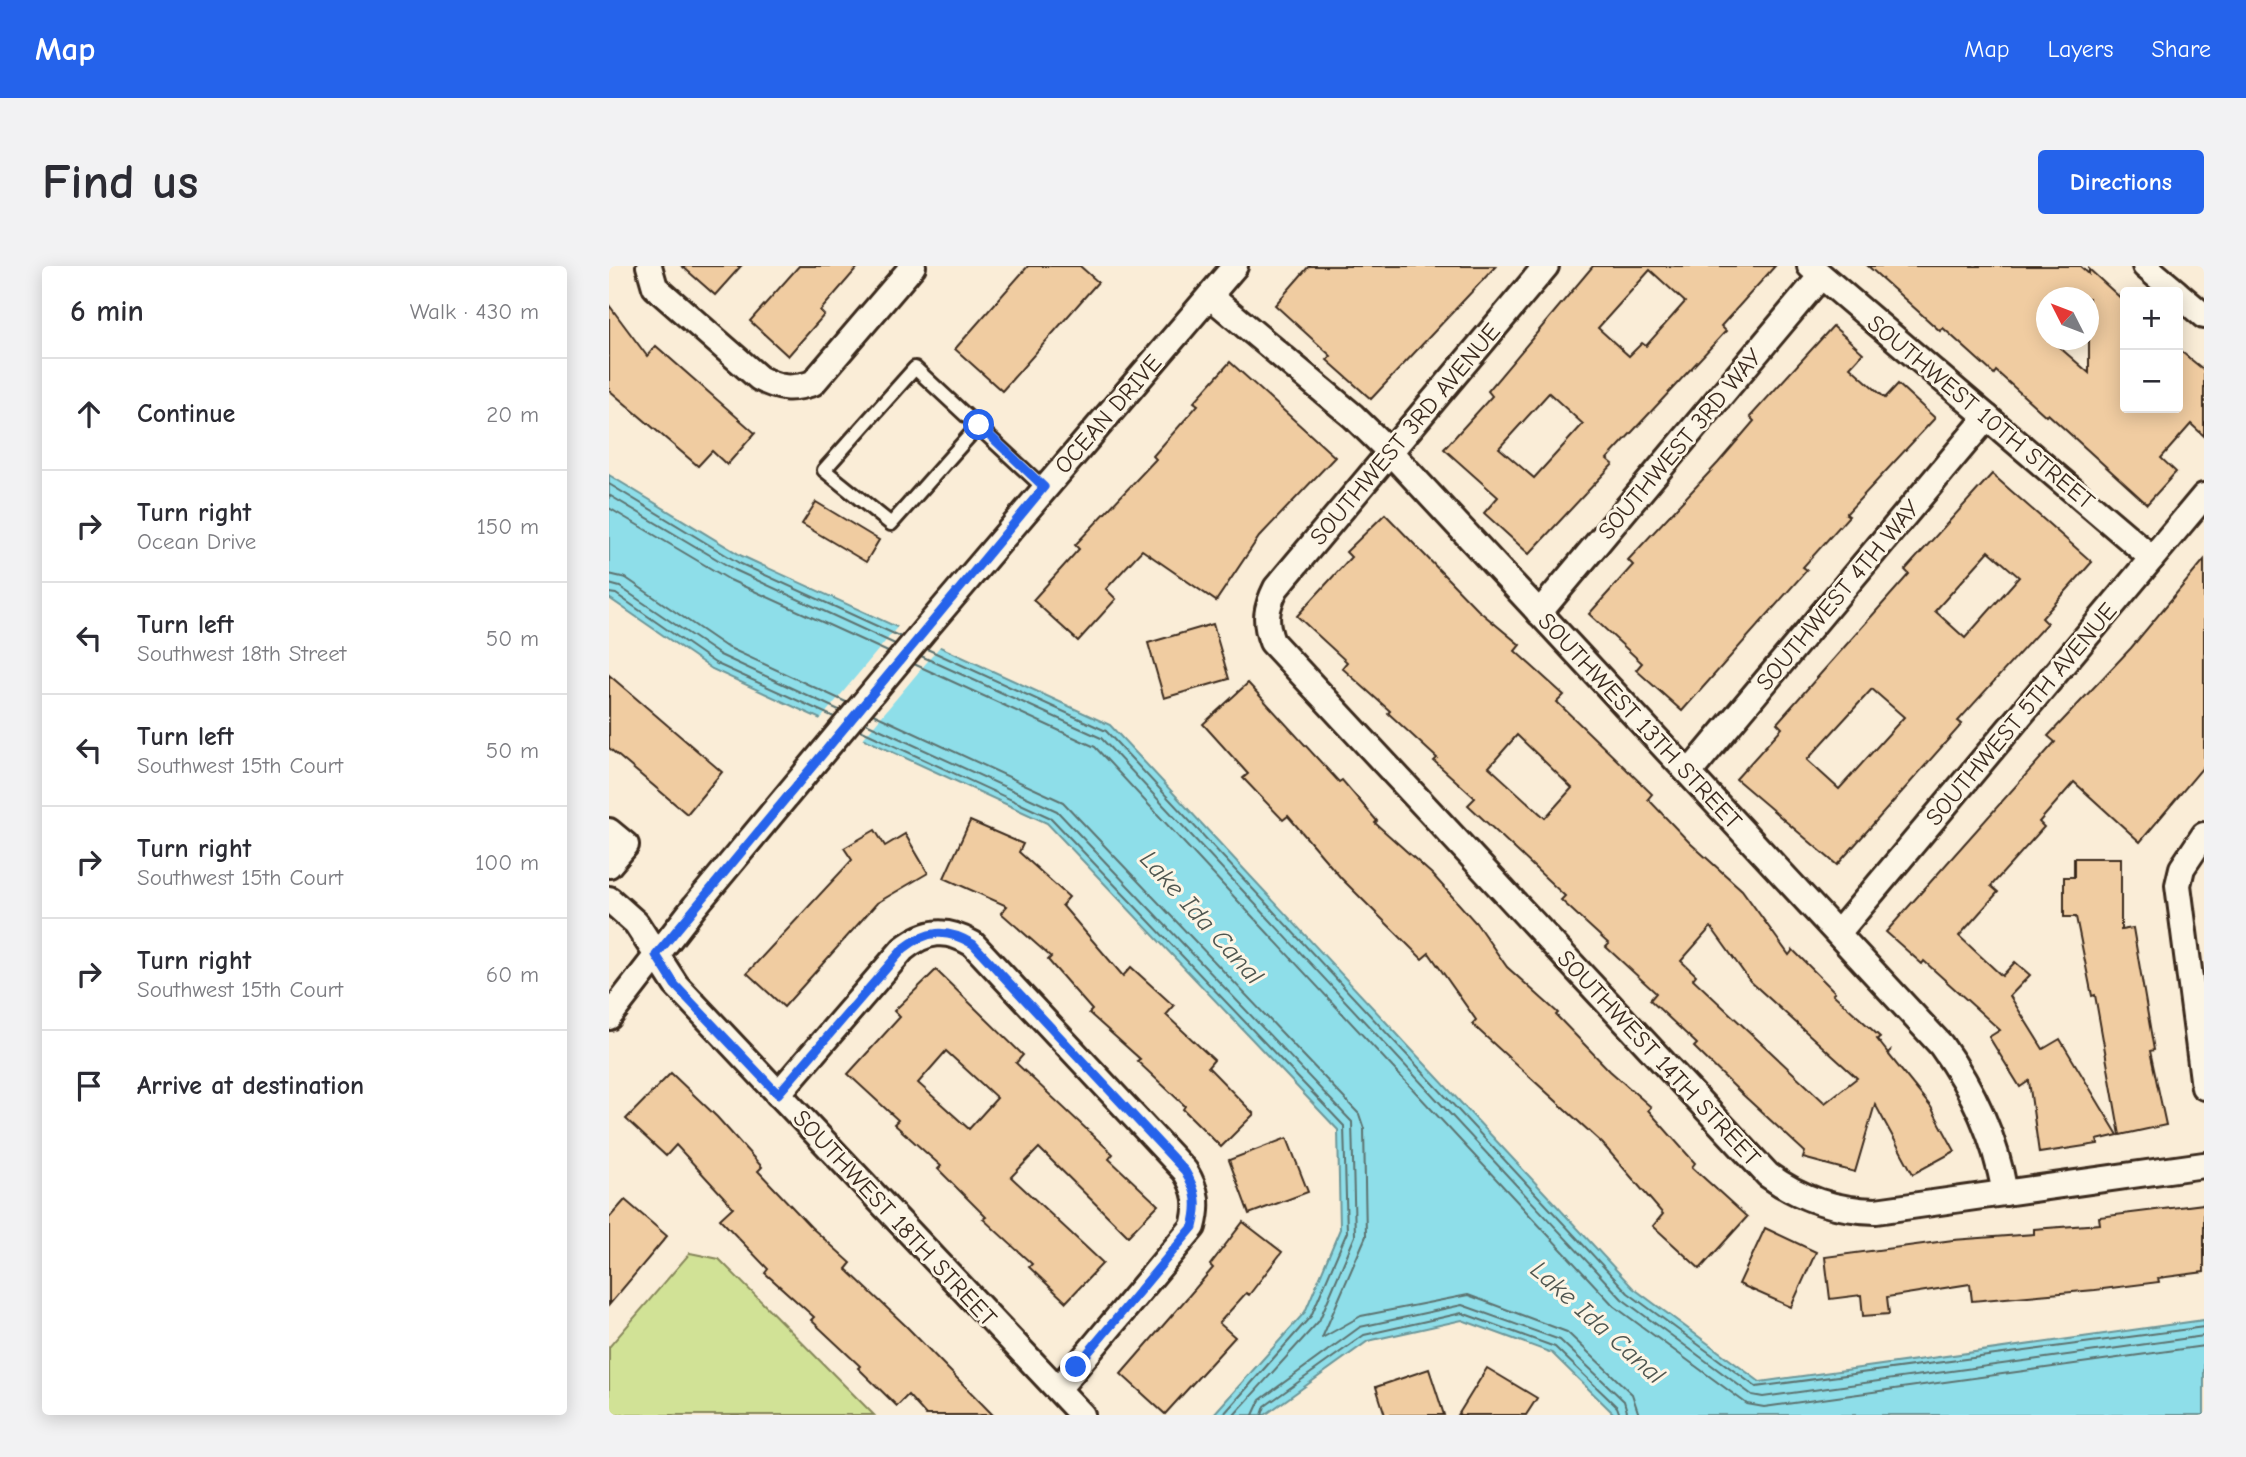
<!DOCTYPE html>
<html lang="en">
<head>
<meta charset="utf-8">
<style>
  :root { --surface:#fff; --page:#f2f2f3; --text:#2b2b33; --muted:#7c7c81; --line:#e1e1e2; --accent:#2563eb }
  body { margin:0; font-family:"Comic Neue",sans-serif; background:var(--page); color:var(--text) }
  .controls { position:absolute; right:21px; top:21px; display:grid; overflow:hidden; border-radius:7px; box-shadow:0 4px 18px #0003 }
  .controls button { width:63px; height:63px; display:grid; place-items:center; padding:0; border:0; border-bottom:2px solid var(--line); background:var(--surface); color:var(--text); font:35px sans-serif }
  .compass { position:absolute; left:1427px; top:21px; width:63px; height:63px; border-radius:50%; background:var(--surface); box-shadow:0 4px 18px #0003; rotate:312deg }
  .stop { position:absolute; width:21px; height:21px; margin:-16px; border:5px solid #2563eb; border-radius:50%; background:#fff }
  .stop.end { background:#2563eb; border-color:#fff; box-shadow:0 2px 7px #0008 }
  .list { margin:0; padding:0; list-style:none }
  h2 { display:flex; justify-content:space-between; align-items:center; height:91px; margin:0; padding:0 28px; font-size:30px }
  h2 small { font-size:23px; font-weight:400; color:var(--muted) }
  .list li { display:grid; grid-template-columns:46px 1fr auto; gap:21px; align-items:center; box-sizing:border-box; height:112px; padding:0 28px; border-top:2px solid var(--line) }
  .list b { display:block; font-size:26px; white-space:nowrap }
  .list p { margin:0; font-size:23px; white-space:nowrap; color:var(--muted) }
  .list em { font-size:23px; font-style:normal; color:var(--muted) }
  .icon { flex:none; width:38px; height:38px; fill:none; stroke:currentColor; stroke-width:2; stroke-linecap:round; stroke-linejoin:round }
  .map { position:relative; flex:none; width:1595px; height:1149px; overflow:hidden; border-radius:7px }
  header { display:flex; align-items:center; gap:42px; box-sizing:border-box; height:98px; padding:0 35px; background:var(--accent); color:#fff }
  header strong { font-size:33px }
  nav { display:flex; gap:38px; margin-inline-start:auto; font-size:24px }
  .intro { display:flex; align-items:center; justify-content:space-between; box-sizing:border-box; height:168px; padding:0 42px }
  h1 { margin:0; font-size:49px }
  .button { padding:18px 32px; border-radius:7px; background:var(--accent); color:#fff; font-size:24px; font-weight:700 }
  main { display:flex; gap:42px; padding:0 42px }
  aside { flex:1; background:var(--surface); border-radius:7px; box-shadow:0 4px 18px #0003 }
  .map>svg:first-child { display:block }
</style>
</head>
<body>
<header>
<strong>Map</strong>
<nav><a>Map</a><a>Layers</a><a>Share</a></nav>
</header>
<div class="intro"><h1>Find us</h1><a class="button">Directions</a></div>
<main>
<aside>
<h2>6 min<small>Walk · 430 m</small></h2>
<ul class="list">
<li><svg class="icon" aria-label="ahead" viewBox="0 0 24 24"><path d="M12 20V5M6 11l6-6 6 6"/></svg><div><b>Continue</b></div><em>20 m</em></li>
<li><svg class="icon" aria-label="right" viewBox="0 0 24 24"><path d="M7 20v-9h11M14 6l5 5-5 5"/></svg><div><b>Turn right</b><p>Ocean Drive</p></div><em>150 m</em></li>
<li><svg class="icon" aria-label="left" viewBox="0 0 24 24"><path d="M17 20v-9H6M10 6l-5 5 5 5"/></svg><div><b>Turn left</b><p>Southwest 18th Street</p></div><em>50 m</em></li>
<li><svg class="icon" aria-label="left" viewBox="0 0 24 24"><path d="M17 20v-9H6M10 6l-5 5 5 5"/></svg><div><b>Turn left</b><p>Southwest 15th Court</p></div><em>50 m</em></li>
<li><svg class="icon" aria-label="right" viewBox="0 0 24 24"><path d="M7 20v-9h11M14 6l5 5-5 5"/></svg><div><b>Turn right</b><p>Southwest 15th Court</p></div><em>100 m</em></li>
<li><svg class="icon" aria-label="right" viewBox="0 0 24 24"><path d="M7 20v-9h11M14 6l5 5-5 5"/></svg><div><b>Turn right</b><p>Southwest 15th Court</p></div><em>60 m</em></li>
<li><svg class="icon" aria-label="arrive" viewBox="0 0 24 24"><path d="M6 21V4h12l-3 4 3 4H6"/></svg><div><b>Arrive at destination</b></div></li>
</ul>
</aside>
<div class="map">
<svg width="1595" height="1149" viewBox="0 0 1595 1149">
  <rect width="100%" height="100%" fill="#faedd7"/>
  <filter id="ink" filterUnits="userSpaceOnUse"><feTurbulence type="fractalNoise" baseFrequency=".0143" numOctaves="2"/><feDisplacementMap in="SourceGraphic" scale="14" xChannelSelector="R" yChannelSelector="G"/><feConvolveMatrix kernelMatrix="1 2 1 2 8 2 1 2 1" color-interpolation-filters="sRGB"/></filter>
  <g filter="url(#ink)">
    <!-- green -->
    <path fill="#d1e296" stroke="#86865a" stroke-width="2" d="M81 987 110 993 265 1149H0V1081Z"/>
    <!-- water -->
    <path fill="#8edee9" stroke="#6d9698" stroke-width="2" d="M0 209 133 290 501 459 1024 1022 1151 1116 1595 1054V1149H1006L943 1087 853 1054 759 1075 656 1149H604L696 1046 731 963 729 864 438 557 103 403 0 332Z"/>
    <!-- pier -->
    <path fill="#faedd7" d="M290 359 333 378 252 475 209 456Z"/>
    <g fill="none" stroke-linecap="round" stroke-linejoin="round">
      <!-- shore -->
      <g stroke="#5c726f" stroke-width="2">
        <path d="M0 218 130 297 292 371"/>
        <path d="M0 229 126 304 286 378"/>
        <path d="M0 242 121 314 279 386"/>
        <path d="M0 308 17 312 116 380 237 436"/>
        <path d="M0 318 11 321 111 389 230 444"/>
        <path d="M0 327 7 328 106 397 225 451"/>
        <path d="M318 383 497 465 1019 1027 1147 1121 1595 1061"/>
        <path d="M312 390 492 472 1013 1033 1143 1129 1154 1131 1595 1070"/>
        <path d="M305 398 486 481 1005 1040 1138 1138 1155 1141 1595 1080"/>
        <path d="M264 448 454 536 750 848 755 863 757 970 713 1072 752 1050 859 1029 958 1066 1023 1128 1030 1149"/>
        <path d="M257 457 448 545 743 856 746 970 710 1055 625 1149"/>
        <path d="M251 464 442 552 735 860 738 966 702 1050 614 1149"/>
        <path d="M644 1149 651 1134 751 1061 853 1039 951 1074 1015 1135 1019 1149"/>
        <path d="M653 1149 656 1140 755 1069 853 1047 946 1081 1008 1141 1011 1149"/>
      </g>
    </g>
    <!-- building -->
    <g fill="#f0cca1" stroke="#3b2a1e" stroke-width="2" fill-rule="evenodd">
      <path d="M73 0H132L106 29Z"/>
      <path d="M190 0H250L211 45 215 49 179 90 141 55Z"/>
      <path d="M419 0H471L489 16 393 125 346 83Z"/>
      <path d="M700 0H887L762 133 718 94 722 90 666 39Z"/>
      <path d="M984 0H1166L1112 60 1117 65 998 193 1004 198 920 288 875 247 889 231 835 183 883 130 879 125ZM1041 4 1076 36 1037 80 1033 77 1020 90 989 62ZM940 127 974 158 925 212 890 182Z"/>
      <path d="M1259 0H1471L1480 8V3L1516 36V142H1569V83L1595 104V170L1582 158 1552 192 1567 206 1538 238 1439 148 1437 150 1387 105 1385 108 1334 62 1331 65ZM1438 32H1480V107L1442 74H1438Z"/>
      <path d="M0 39 38 90 47 80 146 167 118 199 103 185 89 200 0 124Z"/>
      <path d="M1224 60 1254 87 1241 101 1276 132 1289 118 1326 152 1237 248 1240 250 1194 301 1198 304 1073 445 1027 404 1033 397 980 348 1024 299 1019 294 1109 197 1145 155 1141 151Z"/>
      <path d="M621 96 726 191 650 271 607 335 533 284 497 323 507 333 469 375 424 334 470 283 466 279 547 193 544 190 589 139 585 136Z"/>
      <path d="M1383 208 1483 296 1433 352 1438 357 1349 455 1353 458 1228 599 1127 513 1173 462 1168 457 1300 308 1296 304ZM1380 285 1410 311 1356 372 1326 345ZM1263 423 1295 451 1230 523 1198 494Z"/>
      <path d="M207 236 270 274 257 296 193 258Z"/>
      <path d="M776 248 869 344 911 379 906 385 955 429 948 436 1043 528 1039 533 1081 577 1133 624 1180 689 1184 684 1226 726 1224 728 1271 771 1268 773 1279 787 1281 785 1280 789 1322 841 1346 885 1304 908 1266 838 1246 906 1194 892 1196 886 1132 827 1085 781 1088 778 1041 734 1047 727 997 681 1000 678 952 634 956 630 859 539 866 532 825 495 828 492 779 447 781 445 733 402 738 396 688 350 742 291 737 286ZM908 469 963 522 936 552 880 501ZM1102 661 1141 715 1248 812 1216 837 1084 713 1087 709 1072 695Z"/>
      <path d="M1595 294V500L1531 576 1465 516 1430 556 1435 561 1382 620 1389 626 1350 670 1393 710 1406 696 1421 709 1401 730 1434 783 1451 773 1509 869 1488 874 1489 878 1430 887 1420 815 1411 821 1380 771 1391 764 1315 695 1313 698 1277 666 1446 476 1439 470 1522 382Z"/>
      <path d="M604 358 620 413 555 432 539 377Z"/>
      <path d="M0 409 113 506 78 548 0 482Z"/>
      <path d="M639 417 730 516 733 514 768 555 766 557 824 609 867 657 898 701 949 747 947 749 1001 805 1042 841 1039 844 1086 897 1083 901 1138 951 1091 1003 1044 960 1054 948 993 877 863 758 867 754 820 687 813 693 732 612 679 550 674 554 634 512 639 508 594 458Z"/>
      <path d="M361 555 414 578 410 586 460 631 453 639 514 710 522 701 565 740 557 749 605 794 599 801 645 848 612 881 574 843 576 840 528 795 531 793 480 747 483 744 439 694 442 691 392 647 398 640 335 612Z"/>
      <path d="M266 564 276 580 296 568 319 607 268 637 175 741 138 707 243 594 235 582Z"/>
      <path d="M1465 592H1512V664L1524 662 1545 784 1541 785 1557 859 1511 869 1486 729 1483 730 1467 651H1455V611H1465Z"/>
      <path d="M327 704 414 789 407 797 504 888 500 893 549 939 519 970 430 882 402 911 494 997 457 1036 420 1001 423 998 374 953 377 951 329 903 332 900 285 858 289 854 239 808 291 751 285 745ZM337 785 388 832 360 863 309 817Z"/>
      <path d="M62 807 108 851 153 901 149 905 202 961 242 997 237 1003 297 1060 384 1149H317L299 1129 288 1140 249 1102 251 1100 202 1054 205 1051 156 1007 159 1003 111 953 124 941 67 879 57 890 17 853Z"/>
      <path d="M678 872 699 926 640 948 620 894Z"/>
      <path d="M16 934 58 970 0 1039V952Z"/>
      <path d="M1595 938V1006L1549 1012 1550 1016 1486 1024 1363 1035 1361 1018 1278 1031 1280 1048 1254 1050 1252 1029 1221 1033 1216 991 1344 974 1425 968V963L1491 958 1490 951Z"/>
      <path d="M634 956 673 986 640 1029 637 1027 610 1057 626 1071 556 1148 512 1108 604 1002 601 999Z"/>
      <path d="M1156 962 1207 986 1182 1041 1130 1018Z"/>
      <path d="M878 1102 928 1132 917 1149H849Z"/>
      <path d="M820 1103 835 1149H776L767 1121Z"/>
    </g>
    <g fill="none" stroke-linecap="round" stroke-linejoin="round">
      <!-- lane casing -->
      <g stroke="#3b2a1e" stroke-width="18">
        <path id="lane" d="M370 159 282 258 215 204 306 102 434 221"/>
      </g>
      <!-- street casing -->
      <g stroke="#3b2a1e" stroke-width="30">
        <g id="street">
          <path d="M40 0 46 21 150 112C170 123 182 124 204 117L304 0"/>
          <path d="M937 0 667 322C657 342 655 355 663 376L1159 909C1192 933 1226 944 1267 945L1595 899"/>
          <path d="M1201 0 1543 292"/>
          <path d="M1536 0 1567 26"/>
          <path d="M1569 28 1595 50"/>
          <path d="M601 30 744 150 781 186 1332 779C1365 825 1386 871 1396 927"/>
          <path d="M930 347 1212 10"/>
          <path d="M1080 507 1378 151"/>
          <path d="M0 565 17 579 0 599"/>
          <path d="M1595 569 1573 602 1569 619 1595 821"/>
          <path d="M0 633 27 657 67 719 473 1149"/>
          <path d="M1229 667 1595 230"/>
          <path d="M0 751 86 640 319 360 626 0"/>
          <path d="M169 828 294 683C318 664 337 662 364 678L576 905C588 925 590 938 584 961L449 1123"/>
        </g>
      </g>
      <!-- lane -->
      <use href="#lane" stroke="#fcf5e5" stroke-width="12"/>
      <!-- street -->
      <use href="#street" stroke="#fcf5e5" stroke-width="24"/>
    </g>
  </g>
  <g fill="none" stroke-linecap="round" stroke-linejoin="round" filter="url(#ink)">
    <!-- route -->
    <path stroke="#2563eb" stroke-width="9" d="M370 159 435 221 47 689 66 719 169 828 294 683C318 664 337 662 364 678L576 905C588 925 590 938 584 961L467 1101"/>
  </g>
  <g text-anchor="middle" stroke-width="6" stroke-linejoin="round" paint-order="stroke">
    <!-- street labels -->
    <g font-size="24" fill="#3b2a1e" stroke="#fcf5e5">
      <text transform="translate(1372 146) rotate(40)" y="8">SOUTHWEST 10TH STREET</text>
      <text transform="translate(499 148) rotate(-49)" y="8">OCEAN DRIVE</text>
      <text transform="translate(796 168) rotate(-50)" y="8">SOUTHWEST 3RD AVENUE</text>
      <text transform="translate(1071 178) rotate(-50)" y="8">SOUTHWEST 3RD WAY</text>
      <text transform="translate(1229 329) rotate(-50)" y="8">SOUTHWEST 4TH WAY</text>
      <text transform="translate(1412 448) rotate(-50)" y="8">SOUTHWEST 5TH AVENUE</text>
      <text transform="translate(1031 455) rotate(47)" y="8">SOUTHWEST 13TH STREET</text>
      <text transform="translate(1050 792) rotate(47)" y="8">SOUTHWEST 14TH STREET</text>
      <text transform="translate(286 952) rotate(47)" y="8">SOUTHWEST 18TH STREET</text>
    </g>
    <!-- water labels -->
    <g font-size="26" font-style="italic" fill="#505751" stroke="#fcf5e5">
      <text transform="translate(593 651) rotate(48)" y="9">Lake Ida Canal</text>
      <text transform="translate(989 1056) rotate(42)" y="9">Lake Ida Canal</text>
    </g>
  </g>
</svg>
<div class="controls">
<button>+</button>
<button>−</button>
</div>
<svg class="compass" viewBox="-18 -18 36 36"><path d="M0-13l5 13h-10z" fill="#e53935"/><path d="M0 13l5-13h-10z" fill="#7c7c81"/></svg>
<div class="stop" style="left:370px;top:159px"></div>
<div class="stop end" style="left:467px;top:1101px"></div>
</div>
</main>
</body>
</html>
